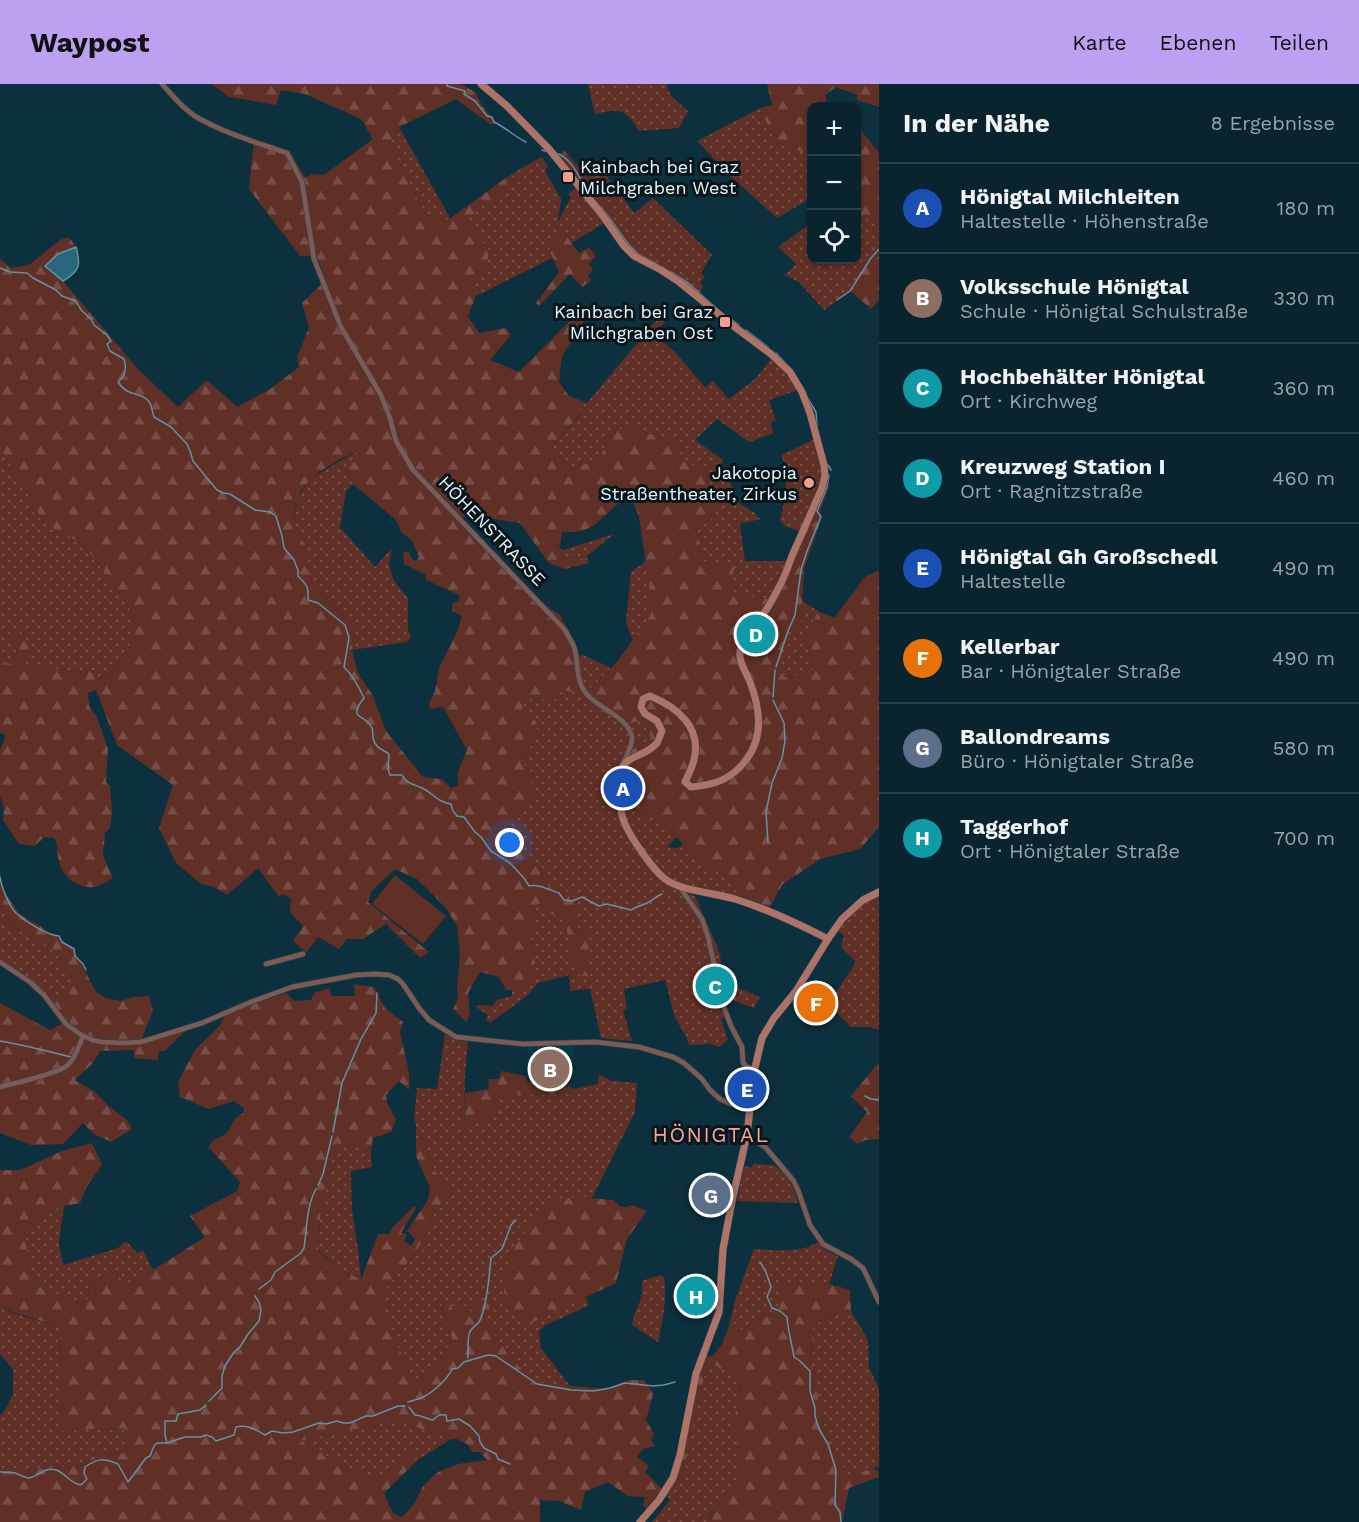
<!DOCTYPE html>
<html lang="de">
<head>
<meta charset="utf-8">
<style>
  :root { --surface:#09242e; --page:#122c36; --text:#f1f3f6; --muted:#99a4aa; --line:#29414a; --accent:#bca0f2 }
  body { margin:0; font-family:"Work Sans",sans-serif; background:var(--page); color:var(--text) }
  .controls { position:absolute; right:18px; top:18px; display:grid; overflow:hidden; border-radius:12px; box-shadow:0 2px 4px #0004 }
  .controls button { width:54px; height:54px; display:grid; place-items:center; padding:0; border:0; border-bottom:2px solid var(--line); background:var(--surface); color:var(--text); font:30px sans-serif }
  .you { position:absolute; left:510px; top:759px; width:21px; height:21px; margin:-15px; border:4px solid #fff; border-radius:50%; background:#1a73e8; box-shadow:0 0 0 9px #1a73e833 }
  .badge { display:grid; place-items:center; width:39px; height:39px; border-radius:50%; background:var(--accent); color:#fff; font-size:20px; font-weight:700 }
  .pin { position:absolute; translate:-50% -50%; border:3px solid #fff; box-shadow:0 2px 6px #0006 }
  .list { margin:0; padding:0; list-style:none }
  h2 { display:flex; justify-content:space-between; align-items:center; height:78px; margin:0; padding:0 24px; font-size:26px }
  h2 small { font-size:20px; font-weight:400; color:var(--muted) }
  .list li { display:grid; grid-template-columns:39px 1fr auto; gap:18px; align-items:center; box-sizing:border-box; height:90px; padding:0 24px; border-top:2px solid var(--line) }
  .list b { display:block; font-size:22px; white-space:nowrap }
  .list p { margin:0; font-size:20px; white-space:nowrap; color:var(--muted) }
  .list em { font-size:20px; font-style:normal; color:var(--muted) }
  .icon { flex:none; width:33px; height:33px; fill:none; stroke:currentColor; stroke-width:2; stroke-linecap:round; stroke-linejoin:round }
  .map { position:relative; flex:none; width:879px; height:1438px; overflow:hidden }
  header { display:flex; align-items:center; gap:36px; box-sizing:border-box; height:84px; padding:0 30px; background:var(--accent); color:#111 }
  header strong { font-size:28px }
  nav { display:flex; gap:33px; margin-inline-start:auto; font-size:21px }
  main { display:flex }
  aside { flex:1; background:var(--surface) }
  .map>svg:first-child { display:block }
</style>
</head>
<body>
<header>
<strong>Waypost</strong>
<nav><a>Karte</a><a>Ebenen</a><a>Teilen</a></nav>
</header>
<main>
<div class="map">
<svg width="879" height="1438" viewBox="0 0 879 1438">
  <defs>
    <pattern id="grass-dots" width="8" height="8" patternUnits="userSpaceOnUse" patternTransform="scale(1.5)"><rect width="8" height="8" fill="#602f26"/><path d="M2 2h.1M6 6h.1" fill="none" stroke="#774e47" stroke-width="1.8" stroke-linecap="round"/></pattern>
    <pattern id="forest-firs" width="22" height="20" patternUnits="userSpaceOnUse" patternTransform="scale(1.5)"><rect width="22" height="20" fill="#602f26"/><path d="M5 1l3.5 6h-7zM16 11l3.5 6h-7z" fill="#774e47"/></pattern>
  </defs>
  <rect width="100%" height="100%" fill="#0c303d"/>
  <!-- built -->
  <path fill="#093a4a" d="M528 962H574L573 978 574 992 569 993V1002L559 1004 526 997Z"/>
  <!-- grass -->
  <g fill="url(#grass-dots)">
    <path d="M588 0H666L671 12 688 27 679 44 639 47C625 24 621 24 595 30Z"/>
    <path d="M760 24 775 57 811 72V114L777 134 730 92 697 57Z"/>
    <path d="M399 43 450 134 448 136 426 131 389 60Z"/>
    <path d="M541 73 548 82 545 87 561 115 558 138 571 113 568 110 580 101 613 131 588 94 601 84 634 129 653 114 712 171 701 189 705 193 700 199 703 202 696 216 661 189 633 175 604 139 572 159 564 149 549 166 552 174 476 212 469 198 463 137 515 96 510 91Z"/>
    <path d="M857 131 879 139V165L870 174 850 207 824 226 799 198 785 191 796 180 778 163 811 139 812 176H856Z"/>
    <path d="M659 233 666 237 654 250 675 268 705 303 713 297 729 315 755 295 772 274 786 289 798 306 769 316 776 337 770 338 774 349 749 358 717 335 695 356 722 375 723 381 739 419 755 429 760 435 740 440 745 477H786L799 447 785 442 780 437 785 414 787 384 781 371 819 353 825 392 813 431 815 439 774 517 728 509 702 477 697 442 715 433 706 386 676 375 685 360 631 344 612 347 600 373 574 385 551 365 581 330 569 312 587 319Z"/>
    <path d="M357 367V376L348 383 353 400 346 407 340 443 375 483 392 464 389 481 394 497 408 514V546L411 552 407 558 352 566 353 541 313 501 293 442 298 414 310 395Z"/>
    <path d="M4 370 45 439 83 460 125 516 135 536 131 559 112 589 96 595 92 586 78 588 25 582 24 576 18 564 13 580 5 579 2 567 0 566V371Z"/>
    <path d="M614 450 587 472 588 475 558 472 540 457 547 456 553 461 560 462 559 465 563 466Z"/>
    <path d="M646 477 649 499 651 531 633 557 626 538 631 488Z"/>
    <path d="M802 517 818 527 806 553 814 588 784 593 776 583 788 547 801 541Z"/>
    <path d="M583 571 609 583 610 585 590 605 643 636 651 654 656 733 669 744 677 753 667 763 678 764 683 760 694 773 728 794 739 812C717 808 676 802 660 787 648 777 642 761 633 749 637 759 643 775 650 784 660 799 680 805 695 812L720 869 723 898 760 913 754 924 718 911 725 933 721 935 728 956 719 963 711 960 689 961 686 952 675 934 665 896 624 905 627 925 623 926 632 957 601 954 590 905 570 907 569 891 538 899 528 911 490 939 486 936 488 931 476 923 478 921 493 922 496 916 512 912V906L526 905 536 884 530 853 535 823 541 818 550 829 565 836 575 889 588 846 577 849 575 832 563 808 551 805 531 775 510 755 502 740 531 702 534 691 523 679 537 648 522 629 524 614 557 615 577 572Z"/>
    <path d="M879 812V946L869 943H851L830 923C835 906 847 893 856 878L841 863 844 852 838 847C850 831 861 820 879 812Z"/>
    <path d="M0 818 10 842 52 864 72 894V904L66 910H48L50 917 22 892 0 878Z"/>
    <path d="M445 951 460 957 468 958 465 989 464 1044 500 1015 516 1010 533 1011 571 1010 574 1005 598 1000 599 990 612 997 637 999 635 1028 592 1114 578 1113 533 1237 586 1213 588 1222 546 1241 539 1247 541 1264 570 1302 532 1298 502 1262 487 1239 474 1228 453 1226 441 1221 452 1255 436 1283 413 1298 378 1213 415 1170 424 1154 433 1131 452 1110 442 1103 441 1092 433 1086 424 1054 416 1055V1039L414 1035 417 1004 437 1005Z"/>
    <path d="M337 1057 371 1067 372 1083 351 1087 352 1126 358 1165 361 1196 341 1186 318 1166 321 1120Z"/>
    <path d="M754 1079C761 1081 773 1080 778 1084 790 1093 795 1106 798 1119L737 1117 744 1082 751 1084Z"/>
    <path d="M64 1122 59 1158 63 1181 118 1164 126 1157 137 1169 143 1166 153 1186 126 1203 116 1187 103 1193 88 1197 89 1213 84 1219 44 1206 35 1198 28 1181 26 1154 39 1131Z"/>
    <path d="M818 1158 824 1165 838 1172 829 1200 823 1198 779 1230 759 1231 743 1246 732 1242 728 1245 735 1217 754 1165C774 1166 800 1170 818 1158Z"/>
    <path d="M660 1191 664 1193C667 1216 663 1236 658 1258L632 1241C635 1222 644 1219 642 1197Z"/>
    <path d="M0 1221 13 1229 60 1243 62 1347 124 1344 127 1369 95 1370 85 1381 0 1388V1332L7 1323 13 1310V1285L0 1270Z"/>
    <path d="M851 1227 868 1256 869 1283 879 1305V1382L848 1393 826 1351 812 1285 813 1241 834 1230Z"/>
    <path d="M710 1279 742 1294 734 1337 740 1389 733 1409 727 1408 716 1425 709 1431V1438H652L670 1416 667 1412 675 1395 680 1396 704 1293Z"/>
    <path d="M407 1334 413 1342 451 1355 418 1376 413 1368 382 1392 363 1391 298 1357Z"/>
  </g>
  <!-- forest -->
  <g fill="url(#forest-firs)" fill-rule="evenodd">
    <path d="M212 0H461L475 8 483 23 498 40H490L456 15 399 43 389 60 426 131 448 136 510 91 516 96 464 137 489 166 486 186 469 198 476 212 468 232 479 249 506 244 511 251 490 276 519 288 581 226 588 231 562 272 559 298 581 329 551 365 574 385 600 373 612 347 631 344 685 360 677 375 706 386 715 433 697 442 702 477 735 482 728 509 774 516 815 439 813 431 826 401 829 403 820 427V439L804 485 801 541 788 547 776 583 784 593 814 587 806 553 818 527 834 534 865 493 879 486V743L860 765 820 775 782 801 770 823 739 812 727 794 694 773 669 744 656 733 645 731 620 696 632 666 651 654 643 636 627 640 589 606 616 579 651 531 649 499 639 433 634 420 627 416C615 419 609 429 599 437 589 447 575 449 562 448L560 462 553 461 547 456 541 457 558 472 588 475 589 479 565 485 549 479 520 439 467 431 458 437 527 509 560 531 573 555 586 610 561 606 557 615 524 614 522 629 536 637 537 648 523 679 534 691 531 702 539 714 502 740 510 755 531 775 551 805 563 808 574 813 577 849 588 846 590 893 575 890 565 837 550 829 541 818 535 823 530 853 536 884 526 906H506L499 893 480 888 468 909 470 930 466 938 453 925 458 915 457 906 460 868 457 842 446 824 417 795 395 785 371 808 368 818 429 868 420 874 386 840 363 855H347L339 865 318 853 306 869 293 857 303 842 290 828 291 815 283 810 279 813 258 784 227 811 214 803 201 800 176 779 159 744 173 701 117 661 96 606 88 609 89 622 97 633 108 665 106 698 110 702 112 728 110 744 105 749 103 772 113 794C107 797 101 802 95 803 78 805 63 794 59 777 56 768 59 763 54 754L45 753 34 762 19 760 3 736 4 724 0 712V666L6 651 0 649V566H2L5 579 13 580 18 564 13 559 15 554 23 548 32 572 24 576 25 582 78 588 92 586 97 595 112 589 131 559 135 536 125 516 83 460 45 440 4 370 0 371V175L11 184 29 181 60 156 69 153 76 163 58 170 46 183 63 197 138 285 178 323 207 296 237 323 270 305 299 283 297 273 309 244 302 219 324 198 322 185 316 172H300L249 105 254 55 290 67 305 94 312 90 324 91 373 55 361 35 305 10 281 6 276 21 229 13ZM357 367V376L348 383 353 400 396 436 402 449 411 455 419 473 416 477 413 476 408 467 403 469 404 480 425 490 426 496 459 511V516L452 520V527L462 532 457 548 439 584 435 607 429 620 430 625 443 623 467 666 458 688V702L451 704 442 695 423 693 386 647 373 612 358 589 352 566 353 541 313 501 306 476 309 468 293 442C295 433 295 422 298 414 307 391 336 377 357 367Z"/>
    <path d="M767 0H879V23L857 16V11L836 3 825 11 828 22H812L811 72 775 57 760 24 772 21Z"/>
    <path d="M856 44H859L879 69V139L857 131Z"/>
    <path d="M564 66 588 94 613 130 606 134 559 71Z"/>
    <path d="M564 149 579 169 589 163 596 172 589 180 593 186 588 191 591 197 582 203 570 190 539 222 536 219 559 188 549 166 553 153Z"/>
    <path d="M879 165V216L871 225 850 207 870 174Z"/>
    <path d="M0 789 4 808 20 830 28 836 38 840 49 849 56 851 74 866 96 908 106 914 121 917 133 913 149 912 153 927 142 954 143 958 152 957 186 946 165 967H159L158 976 134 974V966L100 967 93 979 75 996 95 1008 111 1024 127 1036 132 1045 111 1058 94 1050 83 1039 63 1060 31 1061 0 1049V919L50 946 67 937 50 917 48 910H65L72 904V894L52 864 10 842 0 818Z"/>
    <path d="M354 900 374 903 385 924 403 938 400 948 409 989V1006L399 997 386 1011 387 1019 396 1036 391 1048 373 1054 371 1067 337 1058 321 1120 318 1167 341 1186 361 1196 378 1150H389L393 1143 414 1122 416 1124 401 1149 407 1151 404 1157 411 1162 415 1155 407 1147 428 1116 430 1104 416 1072V1055L424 1054 433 1086 441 1092 443 1103 452 1110 433 1131 424 1154 415 1170 378 1213 413 1298 436 1283 452 1255 441 1220 449 1217 453 1226 473 1228 476 1220 490 1219 487 1239 502 1262 532 1298 605 1305 629 1296H644L653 1310 646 1336 654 1350 651 1356 655 1362 643 1365 637 1373 649 1382 645 1388 662 1405 647 1424 643 1422 645 1413 628 1412 608 1398 585 1408 581 1426 559 1417 540 1416V1438H0V1388L85 1381 95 1370 127 1369 124 1344 62 1347 60 1243 13 1228 0 1221V1086H20L62 1067 92 1059 102 1081 87 1102 80 1119 64 1122 39 1131 26 1154 28 1181 35 1198 44 1206 84 1219 89 1213 88 1197 103 1193 116 1187 126 1203 205 1153 190 1132 237 1107 240 1098 209 1064 212 1057 226 1050 235 1035 244 1028V1024L234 1017 209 1025 180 1013 178 998 195 966 221 940 224 933 245 923 286 909 294 917 311 916 314 909 329 904 332 912H355ZM407 1334 413 1342 451 1355H457L468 1361 472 1368H480L487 1376 458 1380 438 1388 423 1402 414 1420 402 1433 393 1429 384 1409 418 1376 413 1368 382 1391H363L299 1357Z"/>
    <path d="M879 978V1055L866 1056 857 1060 849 1053 867 1028 851 1012Z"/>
    <path d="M501 987 526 992V997L559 1004 569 1002 574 1005 571 1010 533 1011 516 1010 500 1015 501 1029 464 1044 465 1009 488 1005 489 995H499Z"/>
    <path d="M578 1113 614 1116 619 1122 626 1123 632 1121 647 1127 627 1155 616 1199 533 1238 511 1229 505 1216 503 1193 515 1162 551 1116Z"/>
    <path d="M823 1198 850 1206 851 1227 834 1230 813 1241 812 1285 826 1351 848 1393 873 1384 879 1388V1393L849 1404 842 1438H709V1432L716 1425 727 1407 733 1408 740 1389 734 1337 742 1295 710 1279 704 1293 681 1396 675 1395 697 1293 707 1272H713L722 1260 728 1245 732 1242 743 1246 759 1231 779 1230 782 1199Z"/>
  </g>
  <!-- park -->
  <path fill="#602f26" d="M395 791 446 832 423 860 372 820Z"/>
  <!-- water -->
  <path fill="#2a667c" stroke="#6392a3" stroke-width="1.5" d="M76 163C81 181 80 187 63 197L45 182 58 170Z"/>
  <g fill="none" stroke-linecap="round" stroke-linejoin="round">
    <!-- stream -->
    <g stroke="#6392a3" stroke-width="1.5">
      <path d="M447 0V2L465 7 464 10 475 17 487 32 492 33 494 38C505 43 515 53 526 58"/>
      <path d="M542 66 548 68"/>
      <path d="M556 69C572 74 579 93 587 107"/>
      <path d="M590 111 608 132 628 160 638 170 657 180"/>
      <path d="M0 184 10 188 27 189 33 194 56 206 62 212 76 217 81 226 91 235 94 241 107 251 111 257 107 260 110 267 124 275C127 284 125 292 118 298 128 314 142 307 150 319 152 322 152 328 154 333L171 343 187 360 190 367 193 377 217 406 223 409 230 410 255 426 270 428 276 432 282 452 284 464 294 476 298 486V492C307 501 309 503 308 516L318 519 345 541 349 554 344 583C353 592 359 603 364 614 346 637 366 629 372 644 373 647 373 651 373 654 375 664 382 665 389 670L388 685 390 691H402C407 700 413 700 422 704 433 709 437 718 451 720L453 727 457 732 464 733 475 748 481 753 491 767 510 779 524 794 529 802C540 800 548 806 559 809L564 816 572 817 582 813 599 822 607 820 631 826C637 822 644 821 649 818 654 815 657 812 662 810"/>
      <path d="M671 188 688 199 714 222"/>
      <path d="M837 216 850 207 871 174 879 165"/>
      <path d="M728 233 739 241"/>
      <path d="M746 246 768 263"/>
      <path d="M776 269 792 286"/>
      <path d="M807 313 816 328 817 342"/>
      <path d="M828 381 831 386"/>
      <path d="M776 583 788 547 795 531 801 486 807 467 821 433 817 427 827 403 829 391"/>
      <path d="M773 613 775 586"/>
      <path d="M768 758 766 728 772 699 782 674 785 657 784 639 773 616"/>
      <path d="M0 793C1 802 9 822 16 829 25 837 46 851 59 852L62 858 74 865 75 872 83 880 86 886"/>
      <path d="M0 957C24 961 47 967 71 973"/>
      <path d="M865 1012 871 1015 879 1016"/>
      <path d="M333 1048 342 999 361 955 376 929 377 909"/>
      <path d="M318 1101 323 1090 332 1052"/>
      <path d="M760 1178 766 1188 771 1203 767 1213 772 1224 780 1227 787 1233C788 1247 792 1260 794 1273L800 1277 810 1287V1307L815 1324V1332L819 1345 828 1360 836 1386 835 1421 840 1428 841 1438"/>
      <path d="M259 1205 271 1196 275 1188 301 1169 304 1164C307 1145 306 1123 316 1105"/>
      <path d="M468 1274C468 1268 467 1250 471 1246 476 1239 479 1242 482 1231 488 1213 489 1193 491 1174L502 1165 511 1141 516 1136"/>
      <path d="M209 1317 222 1304V1292L225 1282 234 1268 240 1263 248 1250 259 1237 261 1226 259 1218 255 1212"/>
      <path d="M408 1318C413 1316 418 1316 423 1313 432 1309 448 1295 452 1285L458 1284 464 1278 488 1271 496 1272 537 1300 571 1306 593 1307 610 1304 625 1299 653 1302 664 1301 675 1298"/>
      <path d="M409 1323 415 1331C422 1331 426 1335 433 1336 437 1331 441 1330 446 1331L447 1337 459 1335 470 1342 479 1352 480 1358 484 1364 496 1370 498 1375 510 1380"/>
      <path d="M167 1359 165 1351V1337H176L178 1330 200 1326 206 1321"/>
      <path d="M0 1388C5 1388 10 1388 15 1389 19 1390 24 1394 29 1394 38 1393 45 1382 56 1386 66 1389 70 1400 81 1401L87 1395 84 1389 85 1383C98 1374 103 1374 118 1380L128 1398 146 1374 150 1372 154 1362 157 1359H167L185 1353H201L206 1351 212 1353 216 1357 234 1351 236 1343C247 1340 256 1346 265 1351L272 1347 283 1349 293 1348 319 1339 326 1340 337 1337 343 1339H350L366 1332H373L398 1322H405"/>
    </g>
    <!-- minor casing -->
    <g stroke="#2b4c58" stroke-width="6">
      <g id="minor">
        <path d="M162 0C173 12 185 27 200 35 227 50 258 59 287 69L302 98 314 175 341 243 381 311 390 334 396 357 413 386 565 546C568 552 572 558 574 563 579 579 575 594 585 608 596 624 628 632 632 653 633 661 626 672 623 680"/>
        <path d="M679 802 702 835 708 853 723 921 731 942 742 963 743 979 747 983 754 985"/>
        <path d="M0 878 30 898 44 911 66 940 80 950 92 956 102 958 123 959 141 958 202 939 251 918 292 903 356 891 375 890 389 891 398 895 403 900 419 924 429 936 456 953 523 960 595 958 639 963 673 973 684 979 702 995 710 1006 720 1015 731 1020 749 1024"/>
        <path d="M266 880 303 870"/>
        <path d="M0 1003C15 999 58 990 68 981 76 974 79 961 83 952"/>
        <path d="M747 1050 766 1064 793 1096 798 1106 810 1141 823 1160 851 1175 863 1184 879 1218"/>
      </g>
    </g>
    <!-- secondary casing -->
    <g stroke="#2b4c58" stroke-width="8">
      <g id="secondary">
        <path d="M481 0 507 22 549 65 603 132 624 162 634 172 661 186 678 197 736 244 771 270 790 288 802 308 810 329 824 381 825 392 822 404C812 427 802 449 792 472 788 483 784 495 778 505 774 513 769 522 764 529 755 540 746 550 741 563 737 576 745 586 750 598 760 624 764 653 746 676 732 695 715 701 691 703L685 698C688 691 692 684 694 676 702 643 677 623 650 612L643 615 641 623 645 630 657 637 662 647C660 651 659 656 657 659 646 673 625 670 619 690 615 702 620 728 625 740 631 754 653 786 665 795 681 807 716 809 735 815 767 825 799 840 828 855"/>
        <path d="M640 1438 659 1416 673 1394 680 1371 696 1290 719 1228 723 1165 732 1117 747 1051 754 988 762 954 774 934 796 907 828 855 842 835 863 816 879 808"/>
      </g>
    </g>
    <!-- minor -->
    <use href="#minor" stroke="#805a52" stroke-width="4.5"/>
    <!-- secondary -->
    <use href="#secondary" stroke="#af7266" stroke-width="7"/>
  </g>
  <!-- markers -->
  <g fill="#f49d8c" stroke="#08161c" stroke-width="2">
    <rect x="562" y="87" width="12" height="12" rx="3"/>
    <rect x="719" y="232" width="12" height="12" rx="3"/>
    <circle cx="809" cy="399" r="6"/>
  </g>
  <g text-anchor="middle" stroke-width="6" stroke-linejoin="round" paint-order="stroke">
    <!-- poi labels -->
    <g font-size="18" fill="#e8f8fe" stroke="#08161c" text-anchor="end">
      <text x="580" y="89" text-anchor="start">Kainbach bei Graz<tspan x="580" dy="21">Milchgraben West</tspan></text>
      <text x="713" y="234">Kainbach bei Graz<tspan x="713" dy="21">Milchgraben Ost</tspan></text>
      <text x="797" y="395">Jakotopia<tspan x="797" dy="21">Straßentheater, Zirkus</tspan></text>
    </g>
    <!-- street labels -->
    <g font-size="18" fill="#e8f8fe" stroke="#08161c">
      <text transform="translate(492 447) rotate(46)" y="6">HÖHENSTRASSE</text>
    </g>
    <!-- quarter labels -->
    <g font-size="21" letter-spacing="1.5" fill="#f8a696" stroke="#08161c">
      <text x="711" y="1058">HÖNIGTAL</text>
    </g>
  </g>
</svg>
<div class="controls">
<button>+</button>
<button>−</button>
<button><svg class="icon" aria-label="locate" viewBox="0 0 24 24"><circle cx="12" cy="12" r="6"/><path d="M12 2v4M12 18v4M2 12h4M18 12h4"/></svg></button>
</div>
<div class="you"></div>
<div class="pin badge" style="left:623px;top:704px;background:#1a4fb4">A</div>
<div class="pin badge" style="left:550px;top:985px;background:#8d6e63">B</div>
<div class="pin badge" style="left:715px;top:902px;background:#0f9aa8">C</div>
<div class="pin badge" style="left:756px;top:550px;background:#0f9aa8">D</div>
<div class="pin badge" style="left:747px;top:1005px;background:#1a4fb4">E</div>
<div class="pin badge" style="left:816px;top:919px;background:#e8710a">F</div>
<div class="pin badge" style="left:711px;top:1111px;background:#5c6f8a">G</div>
<div class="pin badge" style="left:696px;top:1212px;background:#0f9aa8">H</div>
</div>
<aside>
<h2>In der Nähe<small>8 Ergebnisse</small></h2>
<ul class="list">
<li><span class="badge" style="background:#1a4fb4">A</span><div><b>Hönigtal Milchleiten</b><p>Haltestelle · Höhenstraße</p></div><em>180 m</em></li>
<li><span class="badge" style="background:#8d6e63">B</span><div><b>Volksschule Hönigtal</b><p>Schule · Hönigtal Schulstraße</p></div><em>330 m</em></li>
<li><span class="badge" style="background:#0f9aa8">C</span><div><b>Hochbehälter Hönigtal</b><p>Ort · Kirchweg</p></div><em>360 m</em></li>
<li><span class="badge" style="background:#0f9aa8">D</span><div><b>Kreuzweg Station I</b><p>Ort · Ragnitzstraße</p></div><em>460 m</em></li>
<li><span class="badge" style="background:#1a4fb4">E</span><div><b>Hönigtal Gh Großschedl</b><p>Haltestelle</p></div><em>490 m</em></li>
<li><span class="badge" style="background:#e8710a">F</span><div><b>Kellerbar</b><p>Bar · Hönigtaler Straße</p></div><em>490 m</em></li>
<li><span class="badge" style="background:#5c6f8a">G</span><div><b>Ballondreams</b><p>Büro · Hönigtaler Straße</p></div><em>580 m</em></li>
<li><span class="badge" style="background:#0f9aa8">H</span><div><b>Taggerhof</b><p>Ort · Hönigtaler Straße</p></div><em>700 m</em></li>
</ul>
</aside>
</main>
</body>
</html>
